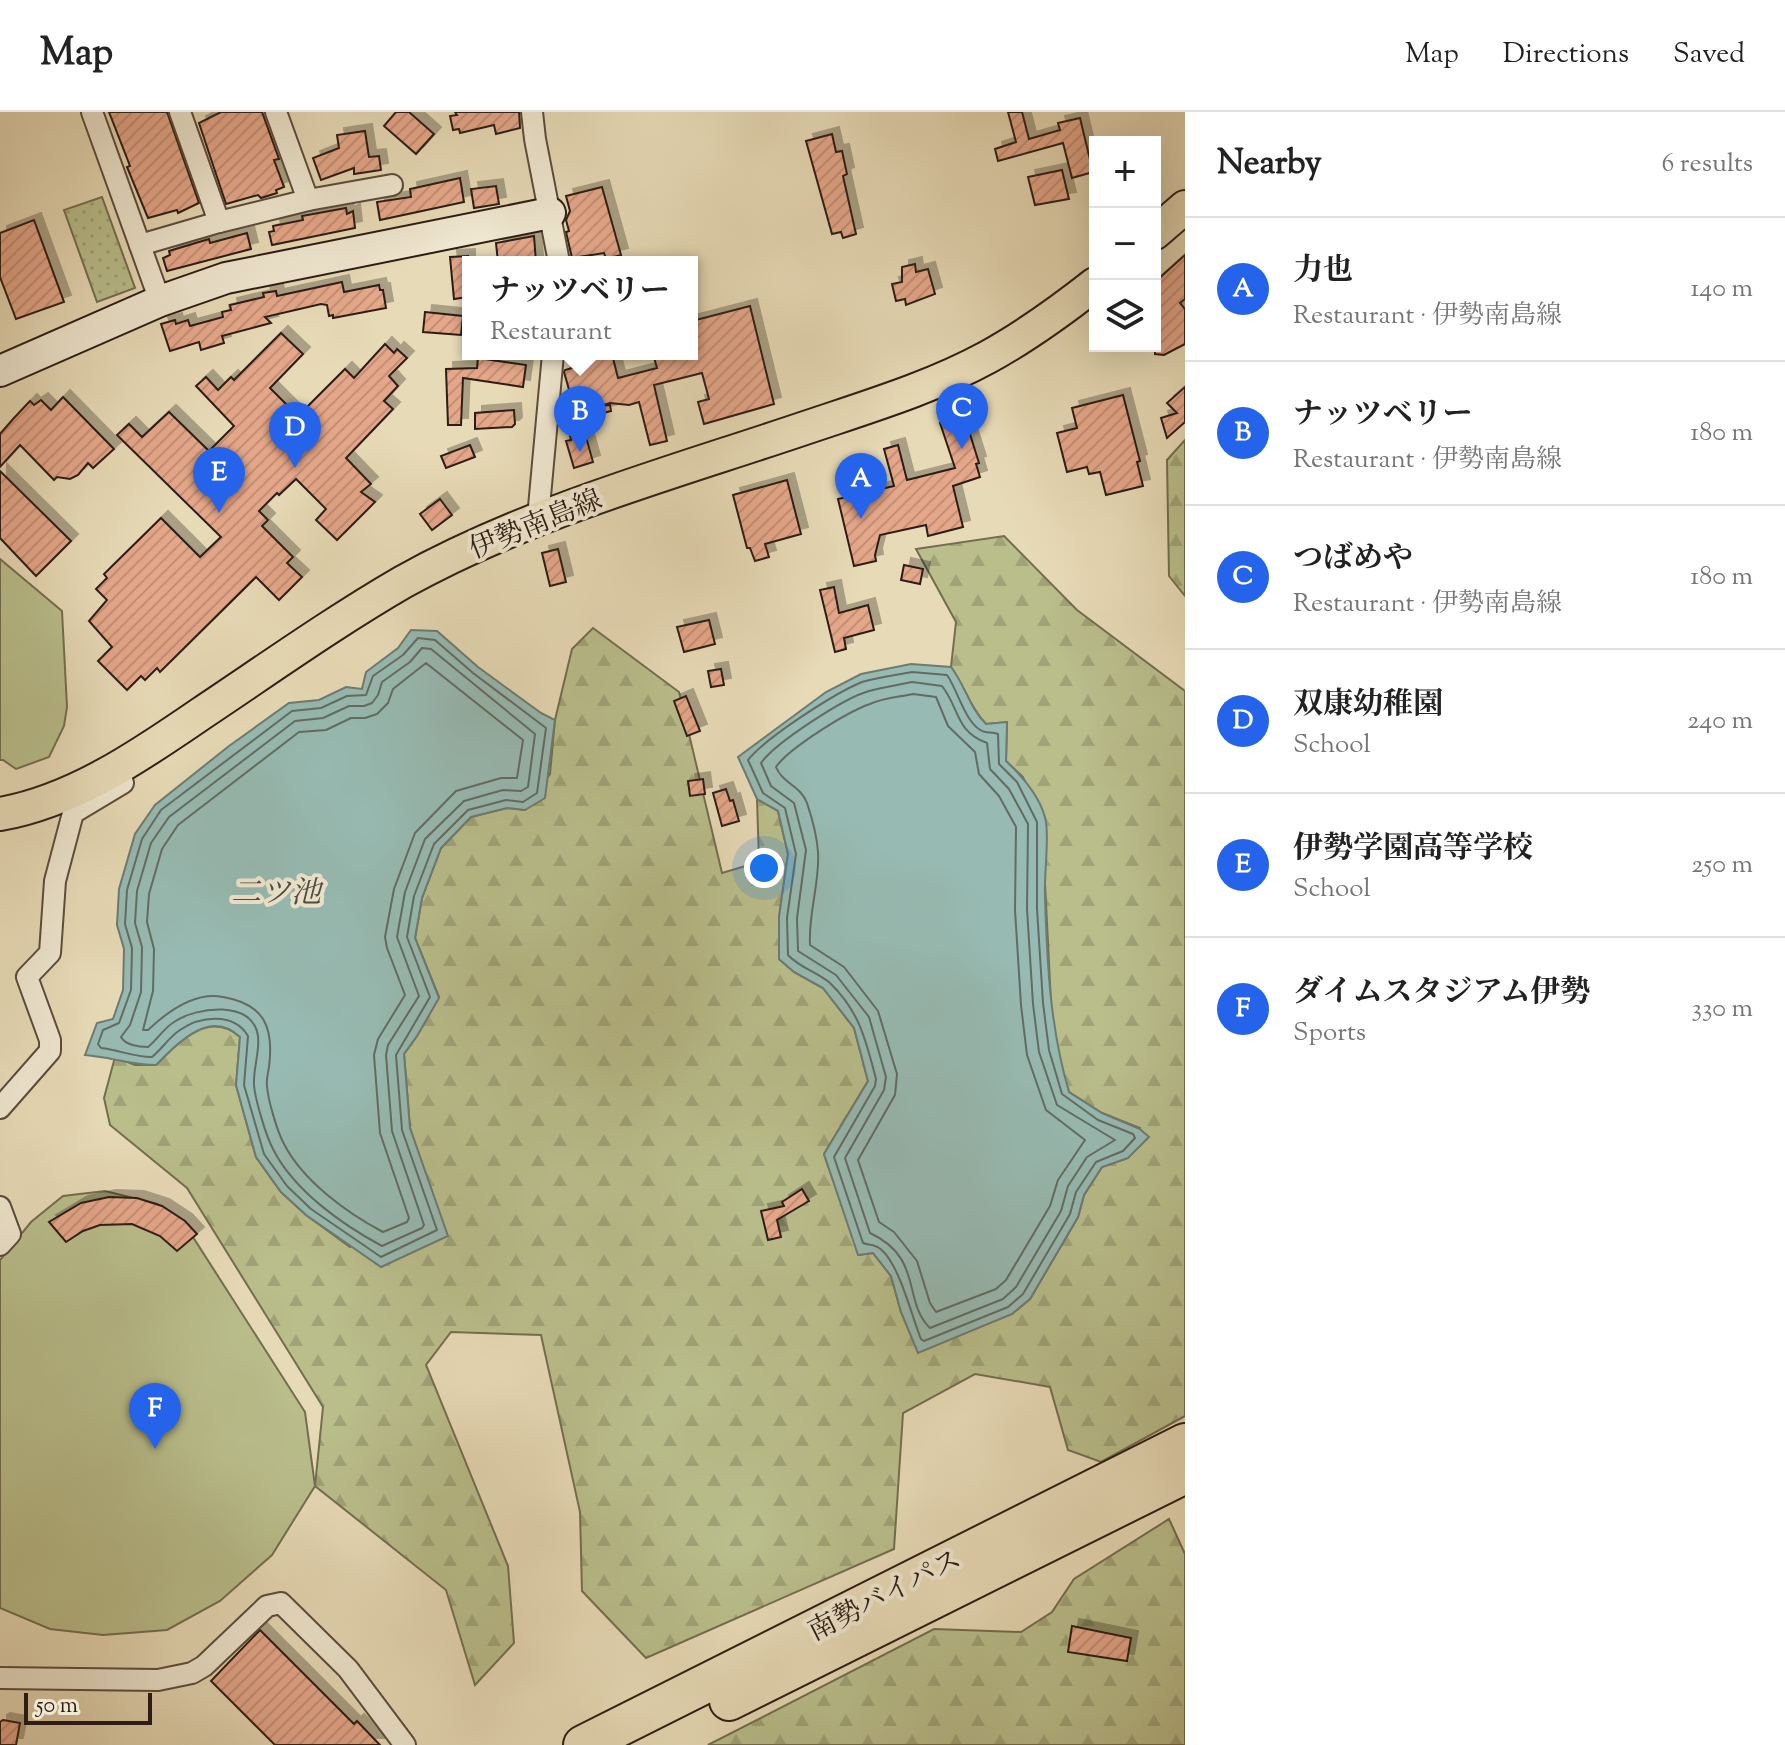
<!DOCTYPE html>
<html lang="en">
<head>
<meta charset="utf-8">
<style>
  :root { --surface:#fff; --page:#f6f6f6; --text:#222; --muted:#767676; --line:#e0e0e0; --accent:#2563eb }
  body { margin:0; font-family:"Sorts Mill Goudy","Noto Serif JP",serif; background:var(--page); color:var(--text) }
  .controls { position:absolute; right:24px; top:24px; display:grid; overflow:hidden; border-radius:0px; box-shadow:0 8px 32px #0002 }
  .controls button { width:72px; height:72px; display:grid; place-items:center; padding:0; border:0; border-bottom:2px solid var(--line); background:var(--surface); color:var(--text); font:40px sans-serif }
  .scale { position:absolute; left:24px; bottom:20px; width:128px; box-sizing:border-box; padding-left:8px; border:4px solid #2d1d14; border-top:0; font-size:22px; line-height:28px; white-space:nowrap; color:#2d1d14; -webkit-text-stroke:6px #efe7d0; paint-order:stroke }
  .you { position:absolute; left:764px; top:756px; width:28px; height:28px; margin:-20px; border:6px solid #fff; border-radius:50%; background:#1a73e8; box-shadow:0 0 0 12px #1a73e833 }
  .badge { display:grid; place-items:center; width:52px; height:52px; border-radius:50%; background:var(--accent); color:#fff; font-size:26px; font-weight:700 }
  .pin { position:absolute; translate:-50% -66px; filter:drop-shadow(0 2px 4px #0008) }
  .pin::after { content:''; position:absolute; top:42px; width:28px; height:24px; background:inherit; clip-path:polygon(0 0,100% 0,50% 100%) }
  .popup { position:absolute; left:462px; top:144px; width:236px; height:104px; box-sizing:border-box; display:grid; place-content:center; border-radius:0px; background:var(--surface); filter:drop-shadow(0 2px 6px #0005); font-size:26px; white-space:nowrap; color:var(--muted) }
  .popup b { font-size:30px; color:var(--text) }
  .popup::after { content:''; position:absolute; left:50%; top:100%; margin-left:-16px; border:16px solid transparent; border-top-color:var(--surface) }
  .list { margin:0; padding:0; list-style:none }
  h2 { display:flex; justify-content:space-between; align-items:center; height:104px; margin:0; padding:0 32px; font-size:34px }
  h2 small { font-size:26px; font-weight:400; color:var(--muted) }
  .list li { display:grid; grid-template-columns:52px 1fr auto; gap:24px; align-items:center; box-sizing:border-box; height:144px; padding:0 32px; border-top:2px solid var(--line) }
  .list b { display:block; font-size:30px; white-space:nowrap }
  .list p { margin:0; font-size:26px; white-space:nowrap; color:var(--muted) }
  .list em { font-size:26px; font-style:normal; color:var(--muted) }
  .icon { flex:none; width:44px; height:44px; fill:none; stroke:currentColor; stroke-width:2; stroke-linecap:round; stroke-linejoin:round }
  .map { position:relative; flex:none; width:1185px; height:1633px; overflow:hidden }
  header { display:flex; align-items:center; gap:48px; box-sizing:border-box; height:112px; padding:0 40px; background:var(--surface); border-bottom:2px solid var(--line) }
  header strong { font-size:38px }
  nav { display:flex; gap:44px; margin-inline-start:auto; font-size:28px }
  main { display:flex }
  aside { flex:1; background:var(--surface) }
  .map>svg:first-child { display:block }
</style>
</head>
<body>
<header>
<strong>Map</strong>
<nav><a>Map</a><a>Directions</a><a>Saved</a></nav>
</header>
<main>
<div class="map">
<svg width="1185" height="1633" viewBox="0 0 1185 1633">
  <defs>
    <pattern id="forest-firs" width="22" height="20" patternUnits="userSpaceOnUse" patternTransform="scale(2)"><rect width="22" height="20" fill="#b9be8b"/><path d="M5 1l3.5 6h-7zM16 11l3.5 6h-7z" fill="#9fa377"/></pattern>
    <pattern id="park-dots" width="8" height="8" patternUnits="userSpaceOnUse" patternTransform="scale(2)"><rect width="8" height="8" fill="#b9be8b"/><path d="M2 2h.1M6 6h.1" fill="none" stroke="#9fa377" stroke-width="1.8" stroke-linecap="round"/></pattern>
    <pattern id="building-hatch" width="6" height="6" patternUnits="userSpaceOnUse" patternTransform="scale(2)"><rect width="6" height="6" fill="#e5a789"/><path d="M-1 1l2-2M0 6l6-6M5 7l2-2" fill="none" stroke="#c58f75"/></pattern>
    <filter id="shadow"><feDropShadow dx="7" dy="-7" stdDeviation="0" flood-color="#0004"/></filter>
  </defs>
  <rect width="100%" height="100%" fill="#e7dab6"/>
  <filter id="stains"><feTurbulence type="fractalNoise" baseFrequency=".0025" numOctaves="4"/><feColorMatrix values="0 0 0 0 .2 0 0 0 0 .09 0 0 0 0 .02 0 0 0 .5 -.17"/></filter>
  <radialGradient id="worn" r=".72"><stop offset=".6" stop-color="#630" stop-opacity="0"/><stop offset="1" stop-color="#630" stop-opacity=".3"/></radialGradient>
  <!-- forest -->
  <g fill="url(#forest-firs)" stroke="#736e50" stroke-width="2">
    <path d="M1185 328V484L1169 464 1167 348Z"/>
    <path d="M1004 424 1077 498 1185 579V1304L1101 1350 1068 1338 1050 1275 975 1262 903 1301 894 1437 646 1546 582 1479 580 1400 541 1223 451 1220 426 1253 508 1454 514 1531 475 1573 446 1478 315 1374 323 1295 187 1076 110 1013 104 986 115 945 135 953H156C178 931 209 897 240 925L236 973 256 1045 281 1080 306 1103 350 1135 428 1073 410 1016 404 942 417 924 439 885 415 826 422 786 441 736 471 705 507 696 525 698 550 662 555 608 572 537 593 516 679 580 722 761 759 750 757 687 778 699 788 742 779 805V847L794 860 823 876 854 916 868 969 824 1042 859 1143 873 1141 891 1164 901 1200 918 1240 1012 1202 1030 1187 1078 1105 1084 1083 1102 1055 1128 1046 1140 1016 1102 1001 1069 980 1056 936 1051 891 1044 751 1046 722 1023 665 1006 649 1007 610 986 612C970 596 965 574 951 555L956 510 916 437Z"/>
    <path d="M1169 1407 1185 1442V1633H708L934 1517 1021 1520 1052 1500 1074 1467Z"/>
  </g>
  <!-- park -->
  <path fill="url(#park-dots)" stroke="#736e50" stroke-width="2" d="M102 85 135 176 97 190 64 98Z"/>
  <!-- garden -->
  <g fill="#b9be8b" stroke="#736e50" stroke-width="2">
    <path d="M0 447 62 499 67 595 64 614 49 645 16 657 3 648H0Z"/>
    <path d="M105 1079 157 1092 191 1122 305 1300 315 1374 272 1443 220 1489 167 1518 103 1523 50 1517 0 1496V1148L31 1110 63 1084Z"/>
  </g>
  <!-- water -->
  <g fill="#97bab2" stroke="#6d7b73" stroke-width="2">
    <path d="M411 518 437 519 478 555 541 601 555 608 545 686 525 698 507 696 471 705 441 736 422 786 415 826 439 886 417 924 404 942 410 1016 448 1124 381 1155 306 1103 281 1080 256 1045 236 973 240 925C210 896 178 931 156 953 132 953 110 945 85 943L97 911 113 907 123 878 124 837 117 813 119 777 135 722 155 693 229 634 289 591 319 588 346 575 362 577 366 560 398 536Z"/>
    <path d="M911 552 951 555C965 573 969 595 986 612L1007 610 1006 649C1022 664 1042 687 1046 710 1049 731 1044 762 1045 784 1047 852 1050 915 1069 980L1102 1001 1140 1017 1149 1025 1128 1046 1102 1055 1084 1083 1078 1105 1030 1187 1012 1202 918 1241 901 1200 891 1164 873 1141 858 1143 824 1042 868 969 854 916 823 876 794 860 779 847V805L788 742 778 699 757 687 738 645 826 580 861 562Z"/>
  </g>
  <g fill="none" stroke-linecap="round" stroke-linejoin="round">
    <!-- shore -->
    <g stroke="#626c63" stroke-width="2">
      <path d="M418 526 435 528 473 561 546 616 537 681 523 690 506 688 468 698 434 732 414 784 407 825 430 885 396 943 402 1018 437 1118 381 1145 311 1097 287 1074 264 1042 244 973 248 924C234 900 200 904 180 918 169 925 162 937 152 945 134 945 119 938 101 936L98 932 103 918 119 911 131 878 132 836 125 812 127 778 142 727 161 698 292 599 321 596 347 584 366 583 373 564 403 543Z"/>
      <path d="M422 536 431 537 535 622 528 675 521 679 503 678 464 689 425 727 405 780 397 825 419 884 388 933 386 943 392 1019 424 1113 422 1116 382 1134C343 1113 294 1079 273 1037 266 1024 255 987 254 973 253 956 260 940 258 924 253 887 196 895 174 910 164 916 157 928 148 935 139 935 125 933 121 925L130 913 141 880 142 835 135 811 137 779 151 731 169 705 295 609 323 606 349 594H364L372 591 378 583 382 570 410 550Z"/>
      <path d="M426 551 523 628 517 666H501L456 679 415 721 394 777 385 825 387 836 405 883 378 927 374 943 380 1021 409 1106 407 1110 383 1120C347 1101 303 1069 284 1032 277 1019 268 988 267 974 266 968 268 961 269 955 274 916 265 892 223 885 195 879 167 900 148 918H143L153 879 154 837 147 810 149 782 162 737 178 713 299 620 326 618 351 606H365L377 602 388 591 393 577Z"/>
      <path d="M912 560 947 563C958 578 966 615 985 620 989 621 993 620 998 622L999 652 1017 670 1037 710V797L1043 891 1049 938 1062 982 1098 1008 1133 1022 1135 1026 1123 1039 1096 1050 1076 1080 1070 1102 1023 1182 1008 1195 924 1229 921 1227C912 1206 897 1141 875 1134 871 1132 867 1133 863 1131L834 1045 875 974 876 967C866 929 860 900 830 871 817 860 800 856 788 843L787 806 796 742 785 696 763 681 748 648C765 626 835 581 862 570 878 565 896 563 912 560Z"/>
      <path d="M912 570 942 574C960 597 955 619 987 631L990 657 1009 677 1028 712 1027 797 1033 892 1039 940 1057 993 1115 1028 1087 1045 1068 1074 1061 1099 1016 1175 1003 1187 930 1216C902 1189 924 1146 870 1121L845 1046 884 978 886 965 869 905 836 863 798 839 797 806 806 738 794 691 771 674 761 651C775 631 844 586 869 579 883 575 898 573 912 570Z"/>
      <path d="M913 582 936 585 948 614 975 640 979 662 999 684 1016 715 1015 798 1021 893 1027 943 1046 998 1085 1028 1058 1068 1050 1094 1006 1168 996 1177 936 1200 930 1191 917 1149 894 1120 879 1110 858 1048 895 983 897 962 878 899 844 855 810 833C808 802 820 771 818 740 817 725 812 706 807 691 801 674 782 671 776 655 789 636 847 600 870 592 883 586 899 585 913 582Z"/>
    </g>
  </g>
  <!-- building -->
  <g fill="url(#building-hatch)" stroke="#2d1d14" stroke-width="2" filter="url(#shadow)">
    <path d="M109 0H167L199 91 178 101 177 98 148 106 127 55 130 54Z"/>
    <path d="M221 0H262L279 47 274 48 284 75 276 78 277 81 261 86 258 83 226 92 199 11Z"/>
    <path d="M396 0H409L434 22 416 42 384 14Z"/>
    <path d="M455 0H519L520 16 496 22 494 13 460 21 459 17 453 18 450 4 457 3Z"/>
    <path d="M1008 0H1022L1029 27 1060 18 1058 11 1080 6 1093 60 1072 66 1063 31 998 49 995 37 1016 30Z"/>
    <path d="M365 19 369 45 379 44 381 58 354 62V56L321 68 313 46 339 36 337 23Z"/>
    <path d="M832 22 836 40 842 39 847 62 843 64 856 122 843 126 841 120 832 122 806 29Z"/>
    <path d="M1062 58 1069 87 1035 93 1028 65Z"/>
    <path d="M460 66 464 90 380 108 377 90 411 85 410 77Z"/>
    <path d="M496 74 499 92 474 96 471 77Z"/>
    <path d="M602 75 621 143 606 147 604 141 572 146 566 120 569 119 566 108 570 99 566 84Z"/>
    <path d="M346 96 347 102 353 99 355 116 272 133 269 120 274 119 273 114 303 108 302 104Z"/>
    <path d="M34 108 64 190 16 207 0 165V121Z"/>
    <path d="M247 121 251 137 167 159 163 146 170 143 169 139 209 127 210 131Z"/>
    <path d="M534 124 536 150H498L496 131Z"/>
    <path d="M1185 143V187L1180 191 1185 197V232L1164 243 1155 242V170Z"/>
    <path d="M468 144V185L454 187 450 145Z"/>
    <path d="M915 152 916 160 928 157 935 182 906 193 905 187 896 189 892 172 902 170V155Z"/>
    <path d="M342 170 344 180 379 173 380 178H383L386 196 333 206V203L329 204 327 193 321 192 265 205 271 211 222 224 224 231 201 238 199 230 170 239 161 212 175 208 176 212 188 208 190 214 223 205 222 200 231 198 230 193 264 185 263 181 276 179 277 184Z"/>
    <path d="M750 194 774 292 704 312 698 290 709 287 702 261 654 273 667 329 650 333 639 290 629 293 610 291 600 294 610 293 611 299 581 307 593 350 574 356 566 329 571 328 564 296 600 294V285L570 281 564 260 565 258 575 255 572 242H612L618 266 657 256 653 242H692V209Z"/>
    <path d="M425 200 463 204 461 223 423 220Z"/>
    <path d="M281 221 303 242 270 276 298 304 345 257 354 266 385 232 394 241 397 237 407 246 389 264 398 274 384 289 393 297 346 346 371 372 361 380 375 390 337 428 316 408 326 397 296 367 279 383 277 381 259 399 268 408 262 414 293 445 287 451 302 465 279 488 256 465 160 560 157 556 145 568 141 564 127 578 98 549 112 535 89 509 107 488 96 477 107 466 104 462 161 406 200 445 221 425 117 323 129 312 142 325 169 300 209 339 234 314 196 274 206 265 218 278 231 265 234 268Z"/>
    <path d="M478 246 526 253 523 275 463 266 461 313H448L446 257 477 256Z"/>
    <path d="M1185 275V310L1167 326 1161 306 1177 301 1167 291Z"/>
    <path d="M1123 283 1140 349 1137 350 1143 374 1106 383 1100 360 1089 362 1087 355 1067 360 1057 321 1077 316 1072 296Z"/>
    <path d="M63 285 114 337 93 356 88 351 78 363 70 367 57 365 54 368 20 333 0 355V322L14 306 30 289 34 293 41 288 51 298Z"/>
    <path d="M514 298 515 312 512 315 475 317V301Z"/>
    <path d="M964 303 979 351 976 352 980 365 953 374 963 415 928 424 926 413 880 423 875 443 876 449 854 454 838 387 894 374 884 337 898 333 907 368 955 356 940 311Z"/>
    <path d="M470 333 475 345 446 356 441 344Z"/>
    <path d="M0 359 71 429 36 464 0 426Z"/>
    <path d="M787 368 801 422 765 432 769 445 755 449 750 436H747L733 383Z"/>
    <path d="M440 387 452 403 432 418 420 402Z"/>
    <path d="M558 437 566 470 550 474 542 441Z"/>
    <path d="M904 453 923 457 920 472 901 468Z"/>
    <path d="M834 475 839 501 868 493 874 518 844 526 846 537 835 540 820 478Z"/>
    <path d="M709 508 715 532 684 540 677 515Z"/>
    <path d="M721 557 724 573 711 575 708 559Z"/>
    <path d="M686 584 700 619 687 624 674 589Z"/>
    <path d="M703 667 705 682 690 684 688 669Z"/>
    <path d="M726 677 730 689 733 688 739 709 722 714 713 681Z"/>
    <path d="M802 1077 809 1089 777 1108 781 1125 768 1128 761 1099 784 1094 782 1090Z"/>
    <path d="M109 1085 137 1086 162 1094 185 1109 197 1122 177 1139 160 1124 132 1112 100 1113 83 1119 66 1130 49 1110 81 1091Z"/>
    <path d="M1072 1514 1131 1526 1127 1549 1068 1540Z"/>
    <path d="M260 1518 354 1612 357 1609 380 1633H275L211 1569Z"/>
    <path d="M3 1608 20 1611 16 1633H0V1610Z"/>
  </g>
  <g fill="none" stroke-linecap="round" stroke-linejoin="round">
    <!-- street casing -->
    <g stroke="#5c4c3c" stroke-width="24">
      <g id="street">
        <path d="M92 0 160 189"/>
        <path d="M180 0 219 110"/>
        <path d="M532 0 535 27 559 150"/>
        <path d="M308 88 392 73"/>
        <path d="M140 133 219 110 308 88 276 0"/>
        <path d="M538 406 553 242"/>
        <path d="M0 996 50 939V928L27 865 50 841 55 769 73 701 123 671 118 655"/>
        <path d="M0 1095 10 1122 0 1133"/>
        <path d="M0 1566 158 1568 192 1561 204 1554 267 1494 281 1491 348 1557 405 1633"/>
      </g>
    </g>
    <!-- secondary casing -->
    <g stroke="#2d1d14" stroke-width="34">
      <path id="secondary" d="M0 259 160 189 226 166 550 101"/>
    </g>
    <!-- primary casing -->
    <g stroke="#2d1d14" stroke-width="36">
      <g id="primary">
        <path d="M1155 121 1185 95"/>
        <path d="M0 702C74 689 141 643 202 601 268 557 334 510 403 470 529 400 669 362 805 316 867 295 931 276 988 245 1026 224 1062 198 1095 172"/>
      </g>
    </g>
    <!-- highway casing -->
    <g stroke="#2d1d14" stroke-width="42">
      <g id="highway">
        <path d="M729 1589 1185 1362"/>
        <path d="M583 1633 1185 1331"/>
      </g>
    </g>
    <!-- street -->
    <use href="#street" stroke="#efe7d0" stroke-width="20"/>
    <!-- secondary -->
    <use href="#secondary" stroke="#efe7d0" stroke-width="30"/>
    <!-- primary -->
    <use href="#primary" stroke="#e7dab6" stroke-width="32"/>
    <!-- highway -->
    <use href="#highway" stroke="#e7dab6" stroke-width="38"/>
  </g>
  <g text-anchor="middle" stroke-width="8" stroke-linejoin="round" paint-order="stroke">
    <!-- street labels -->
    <g font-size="28" fill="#2d1d14" stroke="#efe7d0">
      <text transform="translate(535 411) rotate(-22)" y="10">伊勢南島線</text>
      <text transform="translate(884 1482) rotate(-27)" y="10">南勢バイパス</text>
    </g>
    <!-- water labels -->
    <g font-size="30" font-style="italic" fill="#4d4c43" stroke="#efe7d0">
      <text x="276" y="790">二ツ池</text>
    </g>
  </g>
  <rect width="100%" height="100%" filter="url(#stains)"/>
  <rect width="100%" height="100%" fill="url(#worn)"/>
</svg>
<div class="controls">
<button>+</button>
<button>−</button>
<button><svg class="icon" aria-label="layers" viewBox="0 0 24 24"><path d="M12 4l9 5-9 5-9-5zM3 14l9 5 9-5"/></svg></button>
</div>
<div class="scale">50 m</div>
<div class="you"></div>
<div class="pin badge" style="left:861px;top:407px">A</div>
<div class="pin badge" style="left:580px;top:340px">B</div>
<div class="popup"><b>ナッツベリー</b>Restaurant</div>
<div class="pin badge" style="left:962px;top:337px">C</div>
<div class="pin badge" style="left:295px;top:356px">D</div>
<div class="pin badge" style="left:219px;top:401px">E</div>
<div class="pin badge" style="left:155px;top:1337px">F</div>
</div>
<aside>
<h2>Nearby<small>6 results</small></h2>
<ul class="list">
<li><span class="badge">A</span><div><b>力也</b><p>Restaurant · 伊勢南島線</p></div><em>140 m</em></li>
<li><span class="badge">B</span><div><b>ナッツベリー</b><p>Restaurant · 伊勢南島線</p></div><em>180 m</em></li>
<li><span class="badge">C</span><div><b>つばめや</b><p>Restaurant · 伊勢南島線</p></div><em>180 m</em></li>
<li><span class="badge">D</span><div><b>双康幼稚園</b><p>School</p></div><em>240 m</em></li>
<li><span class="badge">E</span><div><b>伊勢学園高等学校</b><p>School</p></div><em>250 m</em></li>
<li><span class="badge">F</span><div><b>ダイムスタジアム伊勢</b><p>Sports</p></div><em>330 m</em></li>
</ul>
</aside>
</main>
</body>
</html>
